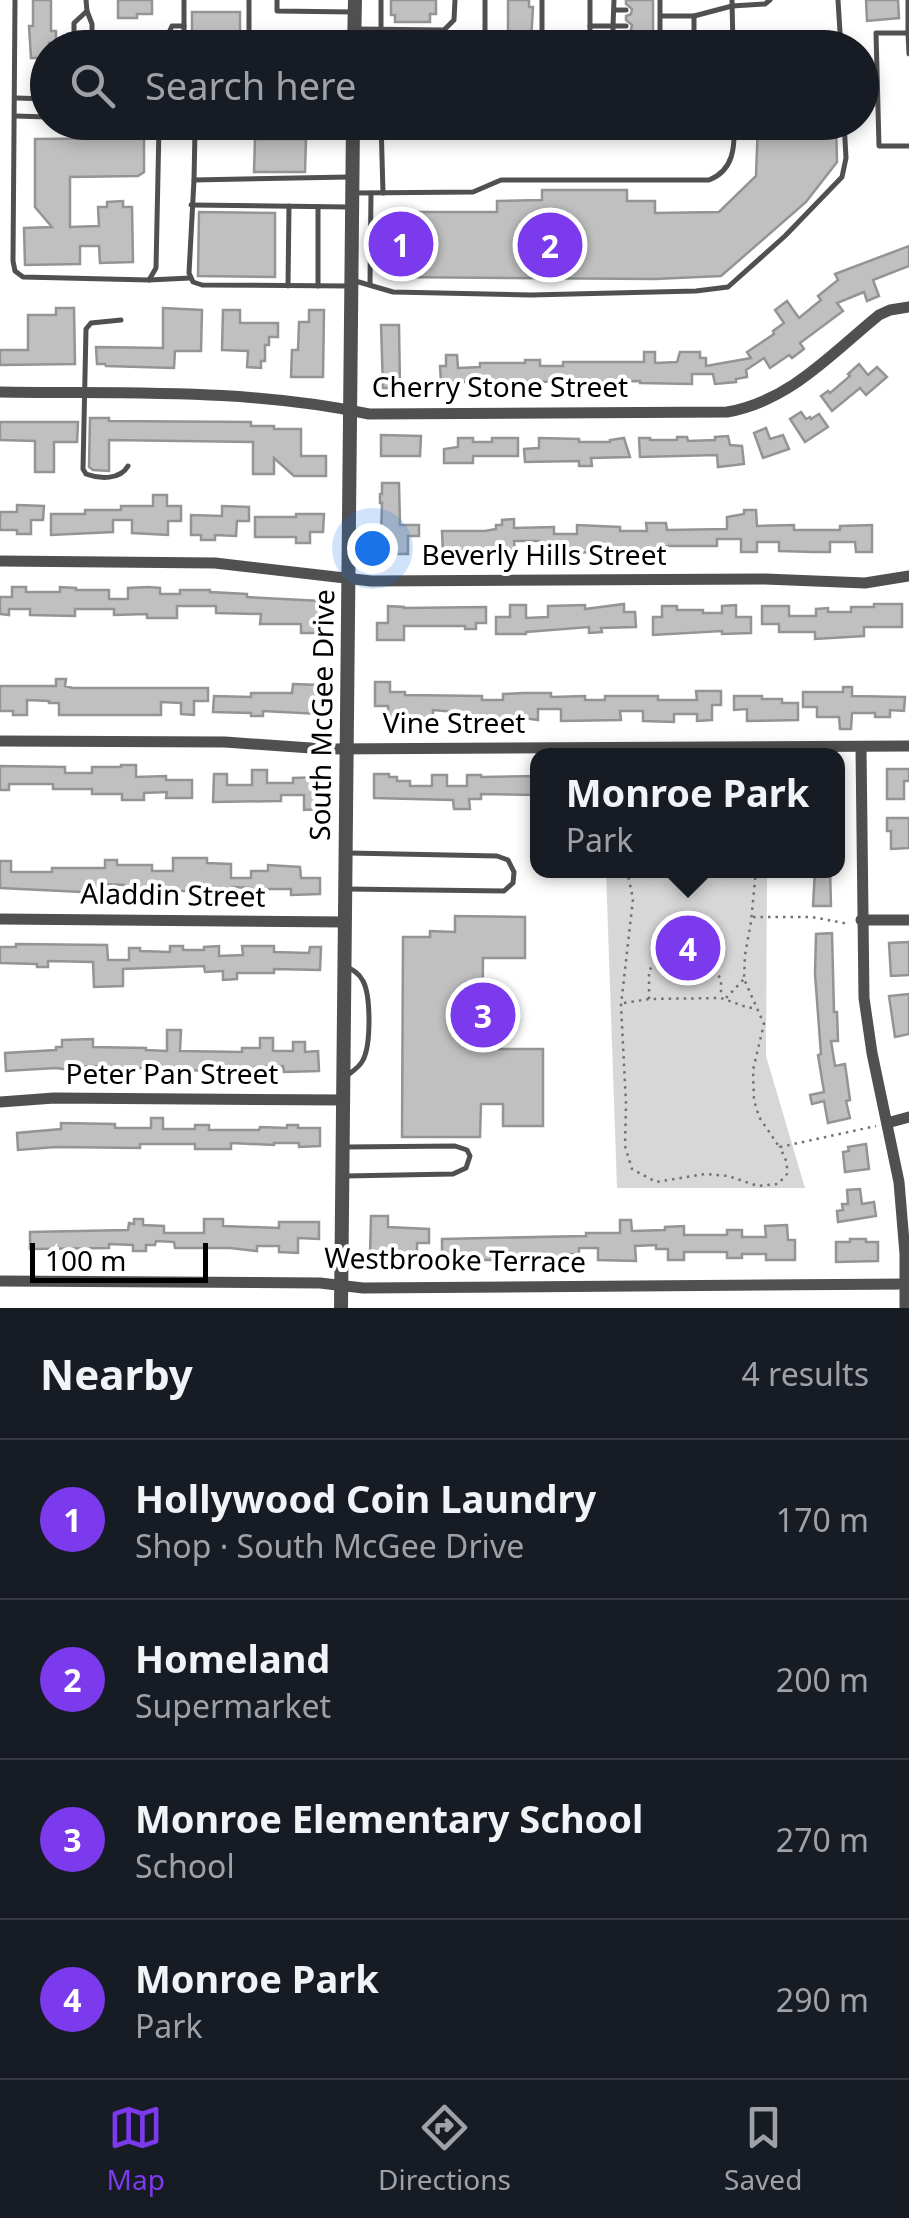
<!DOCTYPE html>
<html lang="en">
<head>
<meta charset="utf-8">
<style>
  :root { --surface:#171b24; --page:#20242c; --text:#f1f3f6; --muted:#9ea1a6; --line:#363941; --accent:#7c3aed }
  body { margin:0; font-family:"Noto Sans",sans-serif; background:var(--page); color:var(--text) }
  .scale { position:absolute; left:30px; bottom:25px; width:178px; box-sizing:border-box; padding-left:10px; border:5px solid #000; border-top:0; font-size:28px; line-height:35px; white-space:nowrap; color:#000; -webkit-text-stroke:8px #fff; paint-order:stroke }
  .you { position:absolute; left:372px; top:548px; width:35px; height:35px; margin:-25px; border:8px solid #fff; border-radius:50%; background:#1a73e8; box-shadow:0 0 0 15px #1a73e833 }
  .badge { display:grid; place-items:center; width:65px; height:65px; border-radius:50%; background:var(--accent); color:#fff; font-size:32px; font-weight:700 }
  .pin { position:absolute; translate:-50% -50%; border:5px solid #fff; box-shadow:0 2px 10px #0006 }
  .popup { position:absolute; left:530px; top:748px; width:315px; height:130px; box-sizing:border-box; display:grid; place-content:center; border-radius:20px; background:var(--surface); filter:drop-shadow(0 2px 8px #0005); font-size:32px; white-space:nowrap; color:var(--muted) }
  .popup b { font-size:38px; color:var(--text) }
  .popup::after { content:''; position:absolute; left:50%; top:100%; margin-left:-20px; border:20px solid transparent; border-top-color:var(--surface) }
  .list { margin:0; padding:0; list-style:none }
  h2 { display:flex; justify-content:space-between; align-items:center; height:130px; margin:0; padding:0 40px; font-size:42px }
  h2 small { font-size:32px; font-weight:400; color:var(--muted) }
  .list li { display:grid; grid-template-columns:65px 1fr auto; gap:30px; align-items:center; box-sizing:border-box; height:160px; padding:0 40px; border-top:2px solid var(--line) }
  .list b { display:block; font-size:38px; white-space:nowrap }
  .list p { margin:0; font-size:32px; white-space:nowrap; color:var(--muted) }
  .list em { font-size:32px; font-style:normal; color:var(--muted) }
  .icon { flex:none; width:55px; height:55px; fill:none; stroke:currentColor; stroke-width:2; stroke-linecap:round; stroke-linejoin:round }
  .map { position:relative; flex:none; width:909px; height:1308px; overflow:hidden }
  .search { position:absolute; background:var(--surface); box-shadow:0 5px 15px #0003; left:30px; right:30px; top:30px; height:110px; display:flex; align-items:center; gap:25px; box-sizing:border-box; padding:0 35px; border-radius:55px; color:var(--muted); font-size:38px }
  .sheet { height:770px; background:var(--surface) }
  nav { display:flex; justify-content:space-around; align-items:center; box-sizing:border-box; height:140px; border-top:2px solid var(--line); background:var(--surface); font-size:28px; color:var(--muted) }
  nav a { display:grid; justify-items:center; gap:5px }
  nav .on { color:var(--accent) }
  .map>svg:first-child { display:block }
</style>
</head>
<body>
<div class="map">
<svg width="909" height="1308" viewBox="0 0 909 1308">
  <rect width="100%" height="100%" fill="#fff"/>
  <!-- green -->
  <path fill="#d7d7d7" d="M606 871H767L766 1056 805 1188H617Z"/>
  <!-- building -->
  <g fill="#c0c0c0" stroke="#949494" stroke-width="2.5">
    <path d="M33 0H51V31H56V44L49 43 48 58H31L29 26H33Z"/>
    <path d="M118 0H152V14H137V18H118Z"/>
    <path d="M391 0H436V14H430V22H395V15H391Z"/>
    <path d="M508 0H529V7H533L531 41H524V44H511V31H508Z"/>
    <path d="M626 0H653V36H627V32L631 30 632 25 626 20V16L631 14 632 9 626 4Z"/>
    <path d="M866 0H898L899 18 867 21Z"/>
    <rect x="192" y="12" width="48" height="36"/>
    <path d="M758 122H836L837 162 806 202 721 276 655 279 389 277V212H497V201L542 200V190H627V201H655V213L719 212 756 176Z"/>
    <path d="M144 138V172L138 176 70 177V227L99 226 98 207H107V202L123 201V207H132L133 262 100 263 99 246H80V264L25 265 24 228 52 227 35 207V139Z"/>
    <path d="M255 139H306L305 172H254Z"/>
    <path d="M199 212 275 213V277L198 276Z"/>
    <path d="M909 246V266L873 280 879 296 867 301 864 292 837 303 843 311 800 343 804 349 792 358 789 355 770 368 764 358 746 370 747 377 736 379V382L715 384 713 374H692V384L640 383V381L518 382 493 385 480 384V382H441L440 366H446V355H457L458 368 480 367V363H525V360H540V366H563V362H644V352H655V363L677 362 680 352H700V358H706V366L751 358 747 352 774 334 773 331 784 323 775 310 787 301 799 318 821 300 818 296 838 280 835 274Z"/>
    <path d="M56 308H74L75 364 0 365V350H28V315H56Z"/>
    <path d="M163 308 202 310 201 351H175L174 368 106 366 105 364H97L96 347 163 348Z"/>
    <path d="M223 310H240V323H278V337H269V345H265V361H261V368L247 367 248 351 222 350Z"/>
    <path d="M309 310H324L323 377H291L292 350H298L299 322H309Z"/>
    <path d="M381 325H399L400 388H383Z"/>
    <path d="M859 364 868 375 877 367 887 377 866 395 860 388 832 411 821 396 828 391 830 393 850 376 848 374Z"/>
    <path d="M801 412 806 419 810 417 811 419 819 414 828 427 805 442 790 419Z"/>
    <path d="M90 418H109V421L251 422V426H274V429H301V456H326V476H294L274 458V474H253V442L109 440V471L93 470 89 467Z"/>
    <path d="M0 422H78L77 442H54V472H35V441L0 440Z"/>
    <path d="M766 428 770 439 783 435 789 449 763 458 754 433Z"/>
    <path d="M381 435 421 436 420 456H381Z"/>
    <path d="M728 436 730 445 742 446 744 464 718 467 717 455 640 457 639 438H650V440H677V437H687L688 441 715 440V437Z"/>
    <path d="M458 438H473V442H492V438H518V456H473V463H444V449L458 447Z"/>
    <path d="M539 438 579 439V442H610V440L624 438 630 457 591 458 592 466H579V461L525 462 524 449 539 448Z"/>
    <path d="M382 483H399L400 525H419V536H408V554H393L392 536H381L382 503H380V494H382Z"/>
    <path d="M153 495H167V506H181V521H168V535L132 533V520H113V532L51 535V514H85V510H121V506H153Z"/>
    <path d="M17 505 44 506 43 520H31V534H17V530H0V512H17Z"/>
    <path d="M222 506 249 507V521H237L236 536 215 535V540H201V535H191V515L222 516Z"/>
    <path d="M744 510H756L757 526 794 525V530H840V526L872 525V552H856L855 542H830V552H813L779 551V542H757V552H741V539H717V546H668L660 548V551L621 549V552L540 553 539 541H514L515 552 486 553 485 550H457V554H443L442 531H485L496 529V525H502V520L514 519V528L554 527V534H577V525L620 527V531H647L646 523H666L667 530 727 529V517L744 514Z"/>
    <path d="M296 514H324L323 532H310V543H296V537H255V517H296Z"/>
    <path d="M12 587H26V592H60V587L76 588V590H109V599H128V588L148 587 160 588V594H180V590H210V592L247 594V597L321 601 320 633H301V624H260L261 614 216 613V606H177V618H147V614L114 615V609H75V616L30 615V609H9V615L0 614V597H12Z"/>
    <path d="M624 604V612H635L636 627 601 628 602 632 589 633V627L526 632V634H496V617H510V605H526V618L548 617V606L585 605V609Z"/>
    <path d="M874 604H902V627H864V636L815 639V632H779V624H762V606H789V616H816V609L828 608V612H851V607H874Z"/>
    <path d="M736 605V617H751V633L722 634V631L653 635V617H662V606H677V610H703V613H722V606Z"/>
    <path d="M388 606 404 607V608L486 607V623H476V629H465V626H404V640H377V623H388Z"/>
    <path d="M56 679H66L65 686 73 688H208V701H194V715L181 714V703L161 702V715H59V703H49V701L27 700V715H13V711H0V686H56Z"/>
    <path d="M375 682H390V692H405V695L482 696V700H503V694L524 693H551V697L585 696V700H605V696H658V700H697L696 691H721V705H712V720L697 721V714H674V722L643 721V711H620L621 720 561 721V709H538V720L524 718 467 721V713L433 710V722H388V706H375Z"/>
    <path d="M293 684 320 685 319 714 263 711V716H251V713L213 712 214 696 251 697V693H292Z"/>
    <path d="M843 687H852V696L905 697 904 711 890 710V717H875V713H852L851 729H840L839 717H817V707H803V692H843Z"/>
    <path d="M734 696H762V699H782V703H798V720L747 721V709L734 710Z"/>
    <path d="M121 765H136V777L166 776V780H192V798H166L167 792 144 793V800H122V794H92V789H53V784H9V790H0V766L65 767V773H92V767H121Z"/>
    <path d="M887 769H909V781H904V799H887Z"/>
    <path d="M252 770H267V783H293V778L323 777V809L304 810V795H281V801L213 802 214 774H227V785H252Z"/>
    <path d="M374 774H389V777H397V781H410V786H432V775H447V786H467V775H481V777L538 776V795L481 794V799H469L470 809H454L453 800 374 798Z"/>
    <path d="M887 818H909V848L891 849V831H887Z"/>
    <path d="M173 858H207V863L231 864V878H251V871H268V865L300 867 301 878H320V894L291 895V889H264V893H251V888L232 887 231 895H210V886H187V891H124V885L102 884 101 893 0 888V861H11V872H52V868H105V860H117V865H152V871H173Z"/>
    <path d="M815 870H830L831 906H813Z"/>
    <path d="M455 916 525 917V958H483L482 1049H543V1126H503V1104H481L480 1137H402L403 937H430V931L455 932Z"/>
    <path d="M832 933 834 1012H837L838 1041H831L835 1066 845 1064 850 1100 846 1101 850 1118 828 1123 824 1101 812 1104 810 1095 824 1092 818 1055 821 1054 815 974 816 934Z"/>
    <path d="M909 942V975L891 976 889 943Z"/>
    <path d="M16 944 107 945 108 960H129V948H140V951L170 952V946H183V950H204V947L219 946V956L243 955 242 946H274V952L309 953 310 947H321L320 970 274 969V973H237V979L223 980V971L205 972 204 966 123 969V986L94 987 93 962 48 961V967H37V964L0 963V947H16Z"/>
    <path d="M909 994V1034L895 1037 889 996Z"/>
    <path d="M167 1030H181L180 1051 242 1052V1048H260V1038H273V1051H293V1042H305V1052L318 1051 319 1071 284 1072 283 1066 255 1067V1071L232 1072 93 1066 70 1067V1070L56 1068 6 1071 5 1053 56 1050V1047H62V1040L93 1039V1047L146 1048V1050L167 1051Z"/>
    <path d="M151 1118H163V1129H195V1125H209V1130H259L260 1127 287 1128V1125H298V1128H320V1146L299 1147V1143H274V1145L231 1143V1149H195V1144H140V1148L56 1147 18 1150 17 1133 61 1129V1123L115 1124V1128H151Z"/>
    <path d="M866 1144 869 1169 845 1172 843 1152 849 1151 848 1147Z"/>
    <path d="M860 1189 862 1204 874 1202 876 1216 838 1222 837 1211 843 1210 842 1204H848L847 1190Z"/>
    <path d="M371 1216H388V1227L429 1229V1243H417V1259L370 1256Z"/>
    <path d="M134 1219H143V1225L164 1226V1233H204V1219H223V1226L279 1228V1222H319V1239L298 1238V1253L279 1252V1246H257V1251L230 1248H175L174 1242 156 1241 155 1245H146V1251H133V1245L109 1244V1248L30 1249V1232L128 1230 129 1223 134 1224Z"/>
    <path d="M620 1220H631L632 1231 665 1230V1227L684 1226V1235H727V1230H742V1237H766L765 1226 787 1225 788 1240H795V1260H766V1254H742V1258H727V1252H684V1260H668V1249H656V1245L635 1246 636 1261 598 1260V1248H579V1254H563V1261L535 1260V1255H494V1260H460V1253H442V1239L586 1236V1233H620Z"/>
    <path d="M850 1239H866V1242H878V1261L836 1262V1242H850Z"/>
  </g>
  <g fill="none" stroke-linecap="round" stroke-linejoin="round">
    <!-- path -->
    <g stroke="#727272" stroke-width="2.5" stroke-dasharray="2.5 5" stroke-linecap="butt">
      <path d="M627 870 633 899 621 1005 626 1104 625 1146 632 1169 656 1182 705 1174 728 1176 758 1186 778 1184 787 1174V1163L780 1147 876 1126"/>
      <path d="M756 870 751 922 745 955 744 979 764 1024 753 1070 754 1100 759 1117 778 1145"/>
      <path d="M753 917H812L849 924"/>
      <path d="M726 998 744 979"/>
      <path d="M649 999V970L654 965 675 969 687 965 703 966 714 970 721 979V996"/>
      <path d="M624 1003 649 999 721 998 749 1008 755 1007"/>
    </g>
    <!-- service -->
    <g stroke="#505050" stroke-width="5">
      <path d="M15 0 13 261 15 271 23 277 149 280 156 268 159 127 156 122"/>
      <path d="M86 0 87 11 92 24V47L142 48"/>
      <path d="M277 0V11L353 12"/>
      <path d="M542 0V48"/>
      <path d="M614 0 613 26H626"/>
      <path d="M732 0 733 48"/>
      <path d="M838 0 841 48"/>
      <path d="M908 0V33H876L879 146H909"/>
      <path d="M614 10H626"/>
      <path d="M661 16H694L732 6 765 4 770 0"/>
      <path d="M694 16V48"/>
      <path d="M590 26H613V47H660V0"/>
      <path d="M357 29 444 30 454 20 455 0"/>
      <path d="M381 30V0"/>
      <path d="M908 33 909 54"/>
      <path d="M74 48V23L87 11"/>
      <path d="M162 48 172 26H184"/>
      <path d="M184 48V0"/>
      <path d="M249 48V0"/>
      <path d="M485 48V0"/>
      <path d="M590 48V0"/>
      <path d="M16 98 48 99"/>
      <path d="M15 116 48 117"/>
      <path d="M381 122 383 193"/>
      <path d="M159 127 183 122"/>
      <path d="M349 177 194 180 195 131 350 130"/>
      <path d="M194 180 189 273 193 282 202 285 348 286"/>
      <path d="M355 193 473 192 501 180H709C734 170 735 147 734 122"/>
      <path d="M191 205 348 207"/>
      <path d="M149 280 190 278"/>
      <path d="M352 280 393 292 531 295 696 291 728 287 785 236 842 177 846 158 844 122"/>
      <path d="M370 285 371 193"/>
      <path d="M288 286 289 206"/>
      <path d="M318 286V207"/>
      <path d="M121 320 91 323 86 329 83 469 86 474C100 479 120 480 128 466"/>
      <path d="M346 889 504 891 513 883 514 872 508 860 497 856 349 853"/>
      <path d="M345 966C353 970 359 973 363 981 371 996 371 1045 363 1060 359 1068 353 1071 346 1076"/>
      <path d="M345 1176 453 1174 466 1168 470 1156 467 1150 455 1146 346 1147"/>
    </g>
    <!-- minor -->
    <g stroke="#505050" stroke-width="11">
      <path d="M0 392C123 394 248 388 369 414L727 412C790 401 831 354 879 315L890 310 909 307"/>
      <path d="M0 561 215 563 371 581 765 579 865 583 909 576"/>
      <path d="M0 741 225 742 325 749 909 746"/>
      <path d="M861 747 864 998 872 1053 899 1182 905 1254V1308"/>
      <path d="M0 919 345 922"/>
      <path d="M861 920H909"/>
      <path d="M0 1102 54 1098 343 1100"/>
      <path d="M887 1123 909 1117"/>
      <path d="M0 1281 320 1283 363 1288 909 1284"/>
    </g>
    <!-- tertiary -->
    <g stroke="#505050" stroke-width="14">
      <path d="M354 48 355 0"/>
      <path d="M341 1308 353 122"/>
    </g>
  </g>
  <g text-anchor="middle" stroke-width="8" stroke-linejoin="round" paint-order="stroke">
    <!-- street labels -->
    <g font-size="28" fill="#000" stroke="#fff">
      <text x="500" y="397">Cherry Stone Street</text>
      <text x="544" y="565">Beverly Hills Street</text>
      <text transform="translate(322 715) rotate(-89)" y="10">South McGee Drive</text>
      <text x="454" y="733">Vine Street</text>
      <text transform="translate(173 895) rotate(1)" y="10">Aladdin Street</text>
      <text x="172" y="1084">Peter Pan Street</text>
      <text transform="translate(455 1260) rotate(1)" y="10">Westbrooke Terrace</text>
    </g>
  </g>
</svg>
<div class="scale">100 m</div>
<div class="you"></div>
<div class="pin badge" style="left:401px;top:244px">1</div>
<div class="pin badge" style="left:550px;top:245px">2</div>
<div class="pin badge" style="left:483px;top:1015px">3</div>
<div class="pin badge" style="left:688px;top:948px">4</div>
<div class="popup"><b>Monroe Park</b>Park</div>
<div class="search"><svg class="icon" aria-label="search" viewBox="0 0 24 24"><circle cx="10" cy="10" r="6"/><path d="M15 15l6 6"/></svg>Search here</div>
</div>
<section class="sheet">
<h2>Nearby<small>4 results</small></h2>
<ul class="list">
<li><span class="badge">1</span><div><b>Hollywood Coin Laundry</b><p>Shop · South McGee Drive</p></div><em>170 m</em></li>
<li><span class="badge">2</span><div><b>Homeland</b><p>Supermarket</p></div><em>200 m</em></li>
<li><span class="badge">3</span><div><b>Monroe Elementary School</b><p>School</p></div><em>270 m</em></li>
<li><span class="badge">4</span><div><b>Monroe Park</b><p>Park</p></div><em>290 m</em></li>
</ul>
</section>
<nav>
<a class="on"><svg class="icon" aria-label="map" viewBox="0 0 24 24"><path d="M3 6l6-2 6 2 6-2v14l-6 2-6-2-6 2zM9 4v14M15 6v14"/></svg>Map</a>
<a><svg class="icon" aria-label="directions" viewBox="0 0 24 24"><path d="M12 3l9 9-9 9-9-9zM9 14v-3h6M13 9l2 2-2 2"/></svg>Directions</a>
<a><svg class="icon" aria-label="saved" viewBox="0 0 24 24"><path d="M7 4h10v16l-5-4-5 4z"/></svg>Saved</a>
</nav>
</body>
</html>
